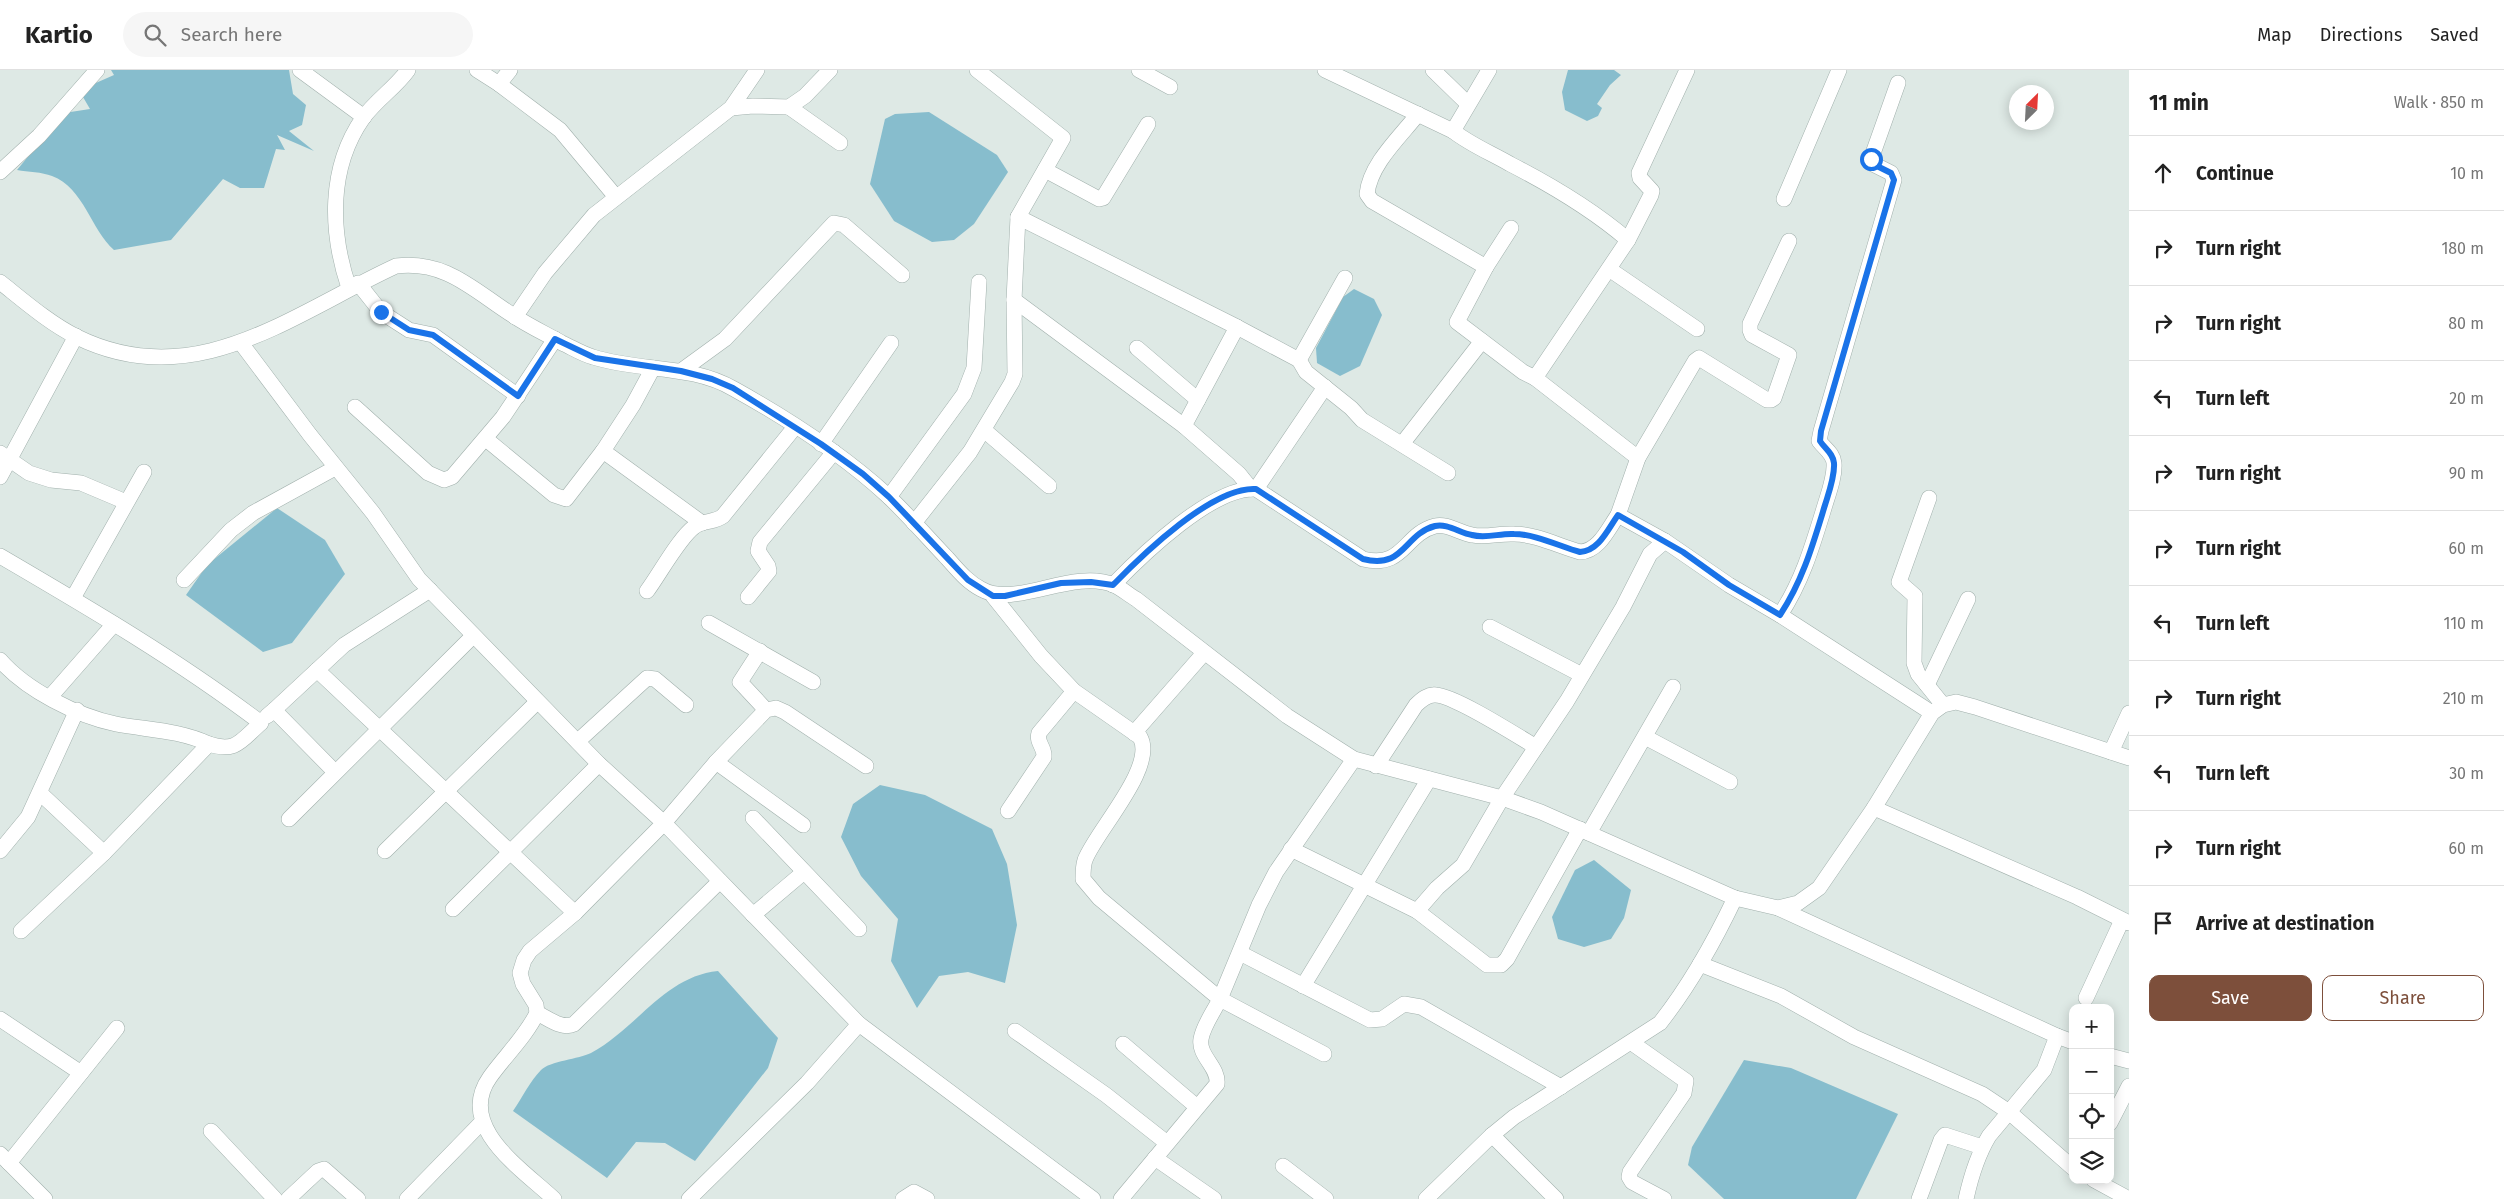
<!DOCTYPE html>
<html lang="en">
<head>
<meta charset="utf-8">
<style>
  :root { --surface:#fff; --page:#f6f6f6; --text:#222; --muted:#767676; --line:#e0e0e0; --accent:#7d4f3b }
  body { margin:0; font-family:"Fira Sans",sans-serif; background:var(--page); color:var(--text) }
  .controls { position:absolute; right:15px; bottom:15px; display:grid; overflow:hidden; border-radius:10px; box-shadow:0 2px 12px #0003 }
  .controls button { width:45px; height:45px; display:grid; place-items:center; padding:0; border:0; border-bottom:1px solid var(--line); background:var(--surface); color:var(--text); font:25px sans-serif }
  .compass { position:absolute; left:2009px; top:15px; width:45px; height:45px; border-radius:50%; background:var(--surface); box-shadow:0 2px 12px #0003; rotate:24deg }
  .stop { position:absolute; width:15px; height:15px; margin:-11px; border:4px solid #1a73e8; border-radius:50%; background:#fff }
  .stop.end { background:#1a73e8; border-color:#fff; box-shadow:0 1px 5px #0008 }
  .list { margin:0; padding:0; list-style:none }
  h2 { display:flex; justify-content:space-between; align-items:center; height:65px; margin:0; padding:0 20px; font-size:21px }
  h2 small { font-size:16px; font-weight:400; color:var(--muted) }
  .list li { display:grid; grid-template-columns:32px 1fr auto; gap:15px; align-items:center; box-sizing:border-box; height:75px; padding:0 20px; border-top:1px solid var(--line) }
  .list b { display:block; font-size:19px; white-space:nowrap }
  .list em { font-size:16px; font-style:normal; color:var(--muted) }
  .actions { display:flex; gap:10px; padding:15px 20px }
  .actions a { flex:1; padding:11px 0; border:1px solid var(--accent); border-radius:10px; text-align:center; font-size:18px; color:var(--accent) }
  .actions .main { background:var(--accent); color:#fff }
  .icon { flex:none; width:28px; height:28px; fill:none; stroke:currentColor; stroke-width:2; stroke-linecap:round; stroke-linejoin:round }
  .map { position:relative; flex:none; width:2129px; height:1129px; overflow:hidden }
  header { display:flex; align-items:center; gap:30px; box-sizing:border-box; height:70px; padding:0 25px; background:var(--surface); border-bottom:1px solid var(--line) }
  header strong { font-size:24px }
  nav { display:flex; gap:28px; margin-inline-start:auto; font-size:18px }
  .search { width:350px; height:45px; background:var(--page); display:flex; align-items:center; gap:12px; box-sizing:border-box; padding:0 18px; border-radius:28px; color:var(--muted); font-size:19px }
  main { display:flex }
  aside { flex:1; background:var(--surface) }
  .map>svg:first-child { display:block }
</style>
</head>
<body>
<header>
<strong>Kartio</strong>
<div class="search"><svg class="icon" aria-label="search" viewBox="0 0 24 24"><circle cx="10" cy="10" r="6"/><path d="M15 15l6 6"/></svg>Search here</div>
<nav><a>Map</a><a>Directions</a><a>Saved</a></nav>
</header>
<main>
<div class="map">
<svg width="2129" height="1129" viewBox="0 0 2129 1129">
  <rect width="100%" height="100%" fill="#dee9e5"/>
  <!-- water -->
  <g fill="#87bdcd">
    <path d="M111 0H289L293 24 306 35 302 55 289 61 314 81 277 65 285 80 276 79 264 118H240L223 109 171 170 114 180C91 160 84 118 52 106 42 102 28 102 17 100L64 43 90 39 83 27 89 16 114 5Z"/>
    <path d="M1568 0H1614L1621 5 1610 15 1597 34 1602 38 1598 46 1587 51 1565 40 1562 22Z"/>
    <path d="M929 42 997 85 1008 102 974 154 954 170 932 172 894 151 870 114 885 49 895 44Z"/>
    <path d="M1354 219 1374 229 1382 245 1360 296 1340 306 1317 293 1316 278 1343 227Z"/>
    <path d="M277 438 325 470 345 504 292 573 263 582 186 525 207 495Z"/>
    <path d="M880 715 925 725 992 759 1007 794 1017 855 1005 913 968 902 939 906 917 938 891 891 898 849 861 806 841 767 853 734Z"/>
    <path d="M1594 790 1631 820 1624 848 1611 869 1584 877 1558 869 1552 847 1575 800Z"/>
    <path d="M718 901 778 968 768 998 695 1091 665 1073 636 1072 607 1108 513 1041C522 1028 530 1011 541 1000 550 991 579 989 591 983 636 959 665 906 718 901Z"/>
    <path d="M1744 990 1791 998 1898 1044 1856 1129H1724L1688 1095 1692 1077Z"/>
  </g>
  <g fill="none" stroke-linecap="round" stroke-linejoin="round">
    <!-- minor casing -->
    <g stroke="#a1b0ac" stroke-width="16">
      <g id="minor">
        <path d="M300 0 364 47"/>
        <path d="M477 0 499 14 510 0"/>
        <path d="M977 0 1063 68 1018 147"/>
        <path d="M1139 0 1170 17"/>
        <path d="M1325 0 1453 61"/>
        <path d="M1433 0 1468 34"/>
        <path d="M1489 0 1453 61C1471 75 1491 83 1510 94 1551 115 1593 140 1628 170L1535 308 1523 302 1457 252 1486 197 1511 158"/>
        <path d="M499 14 560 60 616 127"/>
        <path d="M789 37 840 73"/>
        <path d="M731 38 753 36 789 37 805 26 830 0"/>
        <path d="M1418 44C1400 67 1370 94 1367 124L1372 131 1486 197"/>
        <path d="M1045 100 1099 129 1103 128 1148 54"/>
        <path d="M0 102 39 66 97 0"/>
        <path d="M1784 129 1839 0"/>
        <path d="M1628 170 1651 125 1652 121 1640 108 1639 103 1687 0"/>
        <path d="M1609 199 1697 259"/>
        <path d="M358 213 381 242 409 260 433 265 518 326"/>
        <path d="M1014 230 1184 356"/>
        <path d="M515 247 545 203 594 145 731 38 757 0"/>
        <path d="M1237 257 1299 290 1306 302 1351 338 1362 350 1448 403"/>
        <path d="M1137 278 1198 330"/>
        <path d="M1299 290 1345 208"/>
        <path d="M681 301 725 269 834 153 844 155 902 205"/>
        <path d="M1535 308 1638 388"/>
        <path d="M355 337 428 403 444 410 452 407 503 347 555 269"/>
        <path d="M984 360 1049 416"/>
        <path d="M486 369 554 425 566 429 603 381 633 335 653 298"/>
        <path d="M821 374 891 273"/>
        <path d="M1402 374 1482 271"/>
        <path d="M603 381 702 453"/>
        <path d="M0 383 29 403 51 410 81 413 126 432"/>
        <path d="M0 407 76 266"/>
        <path d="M1256 419 1325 317"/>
        <path d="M889 427 964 324 974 298 979 212"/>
        <path d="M1929 428 1899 512 1915 526 1914 593 1918 604 1943 635"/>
        <path d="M914 453 970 382 1012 312 1015 304 1014 230 1018 147 1237 257 1184 356 1239 404 1251 419"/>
        <path d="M1665 471 1618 445 1638 388 1695 291 1699 288 1767 330H1771L1774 328 1789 285 1752 265 1750 260V254L1789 171"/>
        <path d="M0 486C89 538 178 590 261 653 241 670 237 683 209 674L104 783 40 723"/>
        <path d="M184 510 231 460 253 443 335 398"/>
        <path d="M1113 515C1142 485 1213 416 1256 419L1363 489C1404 499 1404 464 1435 456 1447 453 1460 463 1472 465 1486 468 1500 463 1514 464 1535 464 1559 476 1580 482 1599 481 1608 459 1618 445"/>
        <path d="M647 521C659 505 679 468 694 457 703 450 714 453 723 446L795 357"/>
        <path d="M993 526 1041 586 1074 621 1140 667C1157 697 1096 761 1085 790 1083 796 1083 803 1083 809L1099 828 1220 929C1214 941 1203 956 1201 969 1198 986 1219 997 1217 1014L1121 1129"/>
        <path d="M748 527 769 501 768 496 758 481 760 472 834 382"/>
        <path d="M73 528 144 402"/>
        <path d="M1780 545C1803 510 1813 474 1825 435 1829 422 1835 406 1834 393 1833 383 1825 379 1819 371L1821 361 1894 110 1891 103 1871 93V89L1898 13"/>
        <path d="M709 553 813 612"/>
        <path d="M1490 557 1582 605"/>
        <path d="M760 581 740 612 766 640"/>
        <path d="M0 590C26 620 77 646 116 654 148 660 179 660 209 674"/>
        <path d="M317 600 575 843"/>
        <path d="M1927 615 1968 529"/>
        <path d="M50 627 114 554"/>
        <path d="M274 640 344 575 430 520"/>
        <path d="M267 646 274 640 335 702"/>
        <path d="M1134 663 1204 583"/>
        <path d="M1645 667 1730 712"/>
        <path d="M578 671 647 608 655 609 686 635"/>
        <path d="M2111 682 2129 643"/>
        <path d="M716 692 803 755"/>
        <path d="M1376 696 1416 635C1422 629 1428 624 1436 625 1455 626 1516 665 1536 677"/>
        <path d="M1874 738 2077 827 2129 853"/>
        <path d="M1008 741 1044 687C1045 677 1036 673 1039 663L1074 621"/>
        <path d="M753 748 859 859"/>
        <path d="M289 749 473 566"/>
        <path d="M664 753 716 692 766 640 776 638 785 642 866 696"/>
        <path d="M1589 763 1673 617"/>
        <path d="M1291 779 1417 841 1437 818 1463 795 1502 728 1567 631 1623 537 1650 484 1665 471 1729 515 1780 545 1932 643"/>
        <path d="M0 781 28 747 77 640"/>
        <path d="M385 781 537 632"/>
        <path d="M1778 838 2057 966 2044 1000 1989 1066C1977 1086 1971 1106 1966 1129"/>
        <path d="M453 839 599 694"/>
        <path d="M1417 841 1487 895H1501L1507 889 1580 759"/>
        <path d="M753 845 804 802"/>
        <path d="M21 861 104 783"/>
        <path d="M1240 883 1370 950 1382 949 1404 934 1421 937 1561 1017"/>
        <path d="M1700 894 1781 926 1854 967 1982 1024 2009 1042 2073 1098"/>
        <path d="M1303 916 1429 709"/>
        <path d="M2086 928 2122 850"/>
        <path d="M537 943C548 948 562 960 574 954L720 811"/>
        <path d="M0 949 81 1003"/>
        <path d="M1015 961 1106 1025 1167 1073"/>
        <path d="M2057 966 2073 972"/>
        <path d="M1632 973 1686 1011 1684 1023 1630 1102 1629 1107 1632 1112 1664 1129"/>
        <path d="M1123 974 1197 1037"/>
        <path d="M1324 984 1220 929 1259 835 1276 802 1354 689"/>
        <path d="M2110 986 2129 991"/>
        <path d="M2110 1053 2129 1016"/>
        <path d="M211 1061 275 1129"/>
        <path d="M1492 1065 1556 1129"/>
        <path d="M0 1084 45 1129"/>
        <path d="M1155 1088 1214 1129"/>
        <path d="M9 1093 117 958"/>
        <path d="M1283 1096 1326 1129"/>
        <path d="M2094 1110 2129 1129"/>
        <path d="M288 1129 318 1101 324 1099 358 1129"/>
        <path d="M407 1129 481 1053"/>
        <path d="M689 1129 807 1013 859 954"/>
        <path d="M903 1129 914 1122 927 1129"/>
        <path d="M1919 1129 1941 1070 1945 1065 1982 1077"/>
      </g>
    </g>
    <!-- tertiary casing -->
    <g stroke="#a1b0ac" stroke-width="16">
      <g id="tertiary">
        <path d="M0 212C24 231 49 253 77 267 195 325 292 244 396 196 447 190 474 221 514 246 529 256 546 264 562 273 573 278 582 284 593 287 640 302 691 294 734 319 788 349 842 384 888 426 908 445 927 467 947 488 957 499 967 512 981 519 1015 539 1072 498 1114 515 1121 518 1129 525 1136 529L1287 646 1354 689 1502 728 1541 742 1735 828 1778 838 1798 833 1819 818 1874 738 1932 643 1943 635 1956 632 1975 637 2129 688"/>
        <path d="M349 218C330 162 328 98 363 48 376 30 395 18 408 0"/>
        <path d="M241 273 310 365 373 443 419 509 599 694 664 753 575 843 530 881 524 890 520 903 523 914 536 935 537 943C526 966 505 986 490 1007 455 1056 522 1099 554 1129"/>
        <path d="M664 753 859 954 1093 1129"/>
        <path d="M1426 1129 1492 1065 1514 1047 1660 953C1690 915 1714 872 1735 828"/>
      </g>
    </g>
    <!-- minor -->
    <use href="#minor" stroke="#fff" stroke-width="15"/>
    <!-- tertiary -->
    <use href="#tertiary" stroke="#fff" stroke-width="15"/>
  </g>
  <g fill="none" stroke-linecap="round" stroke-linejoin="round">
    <!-- route -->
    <path stroke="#1a73e8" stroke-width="6" d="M381 242 409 260 433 265 518 326 555 269 595 288 681 301 712 309 733 318 821 374 863 404 889 427 968 510 993 526H1005L1061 513 1091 512 1113 515C1142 485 1213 416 1256 419L1363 489C1404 500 1404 464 1435 456 1447 453 1460 463 1472 465 1486 469 1500 463 1514 464 1535 464 1559 476 1580 482 1599 481 1608 459 1618 445L1683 482 1729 515 1780 545C1803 510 1813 474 1825 435 1829 422 1835 406 1834 393 1833 383 1825 379 1820 371L1821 361 1894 110 1891 103 1871 93V89"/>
  </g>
</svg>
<div class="controls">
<button>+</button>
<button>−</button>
<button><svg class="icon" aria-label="locate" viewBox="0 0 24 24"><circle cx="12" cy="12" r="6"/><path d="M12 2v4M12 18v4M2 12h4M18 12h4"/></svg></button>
<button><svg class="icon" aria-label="layers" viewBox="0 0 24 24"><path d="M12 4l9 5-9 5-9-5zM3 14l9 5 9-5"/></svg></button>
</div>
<svg class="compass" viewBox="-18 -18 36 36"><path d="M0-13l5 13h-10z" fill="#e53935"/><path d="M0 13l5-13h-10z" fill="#767676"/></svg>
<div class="stop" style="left:1871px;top:89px"></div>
<div class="stop end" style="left:381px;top:242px"></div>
</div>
<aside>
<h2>11 min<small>Walk · 850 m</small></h2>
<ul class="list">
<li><svg class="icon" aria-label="ahead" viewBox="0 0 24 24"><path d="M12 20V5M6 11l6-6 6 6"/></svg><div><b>Continue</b></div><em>10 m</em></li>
<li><svg class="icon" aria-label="right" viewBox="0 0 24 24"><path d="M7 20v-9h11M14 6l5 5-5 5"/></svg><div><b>Turn right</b></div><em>180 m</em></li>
<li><svg class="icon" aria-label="right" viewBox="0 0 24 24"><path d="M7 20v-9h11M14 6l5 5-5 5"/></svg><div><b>Turn right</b></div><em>80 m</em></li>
<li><svg class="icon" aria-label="left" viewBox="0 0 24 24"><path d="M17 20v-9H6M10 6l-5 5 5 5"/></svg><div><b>Turn left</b></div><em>20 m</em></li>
<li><svg class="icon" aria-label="right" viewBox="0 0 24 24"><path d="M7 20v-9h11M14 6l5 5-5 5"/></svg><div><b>Turn right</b></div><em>90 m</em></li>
<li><svg class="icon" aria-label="right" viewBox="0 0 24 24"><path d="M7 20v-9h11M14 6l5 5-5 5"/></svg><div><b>Turn right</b></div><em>60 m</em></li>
<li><svg class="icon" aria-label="left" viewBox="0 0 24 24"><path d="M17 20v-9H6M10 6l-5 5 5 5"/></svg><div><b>Turn left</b></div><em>110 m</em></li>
<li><svg class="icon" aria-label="right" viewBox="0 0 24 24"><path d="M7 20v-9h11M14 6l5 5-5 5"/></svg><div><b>Turn right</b></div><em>210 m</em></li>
<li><svg class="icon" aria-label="left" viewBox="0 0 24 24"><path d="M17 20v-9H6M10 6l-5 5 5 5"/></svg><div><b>Turn left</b></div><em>30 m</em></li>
<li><svg class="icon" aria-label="right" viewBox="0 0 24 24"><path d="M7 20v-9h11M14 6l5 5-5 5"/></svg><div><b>Turn right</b></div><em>60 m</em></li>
<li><svg class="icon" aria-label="arrive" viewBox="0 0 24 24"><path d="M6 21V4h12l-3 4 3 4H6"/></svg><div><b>Arrive at destination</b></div></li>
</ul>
<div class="actions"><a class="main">Save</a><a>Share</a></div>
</aside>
</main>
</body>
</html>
